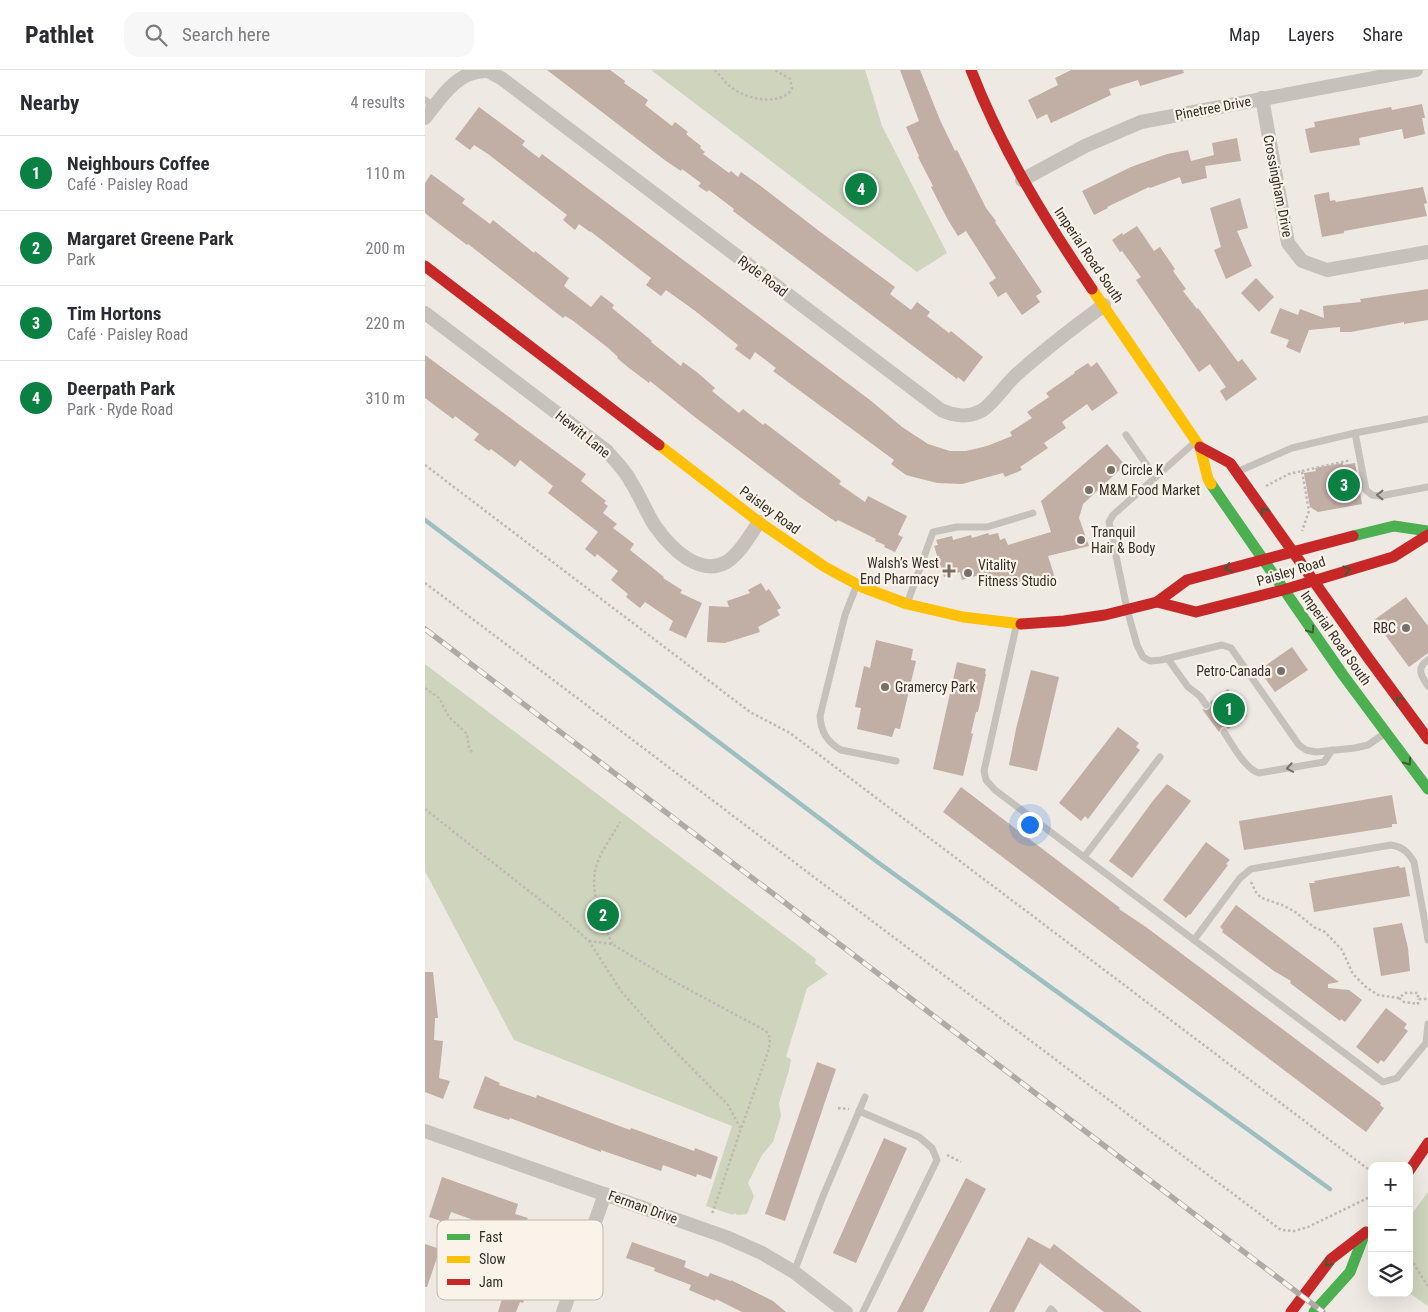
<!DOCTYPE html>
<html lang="en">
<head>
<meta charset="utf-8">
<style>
  :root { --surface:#fff; --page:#f7f7f7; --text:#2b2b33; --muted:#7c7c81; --line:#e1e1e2; --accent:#0b8043 }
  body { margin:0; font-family:"Roboto Condensed",sans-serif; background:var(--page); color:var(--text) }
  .controls { position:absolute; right:15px; bottom:15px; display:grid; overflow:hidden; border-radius:10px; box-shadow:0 5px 20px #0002 }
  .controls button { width:45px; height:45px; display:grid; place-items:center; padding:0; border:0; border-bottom:1px solid var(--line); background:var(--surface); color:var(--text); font:25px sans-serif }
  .you { position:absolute; left:604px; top:754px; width:18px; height:18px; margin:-12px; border:4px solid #fff; border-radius:50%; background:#1a73e8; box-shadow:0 0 0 8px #1a73e833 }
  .badge { display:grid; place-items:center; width:32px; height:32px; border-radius:50%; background:var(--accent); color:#fff; font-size:16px; font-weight:700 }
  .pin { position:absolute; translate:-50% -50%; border:2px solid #fff; box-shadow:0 1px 5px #0006 }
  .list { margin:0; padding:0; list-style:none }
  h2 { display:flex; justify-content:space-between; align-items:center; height:65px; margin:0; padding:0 20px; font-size:21px }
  h2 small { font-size:16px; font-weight:400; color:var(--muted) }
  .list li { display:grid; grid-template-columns:32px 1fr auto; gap:15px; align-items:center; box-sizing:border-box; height:75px; padding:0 20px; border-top:1px solid var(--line) }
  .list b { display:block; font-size:19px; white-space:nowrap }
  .list p { margin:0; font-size:16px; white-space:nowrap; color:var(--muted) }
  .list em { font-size:16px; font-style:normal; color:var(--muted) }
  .icon { flex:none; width:28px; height:28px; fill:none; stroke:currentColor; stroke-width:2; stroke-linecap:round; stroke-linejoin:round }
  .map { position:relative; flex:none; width:1003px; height:1242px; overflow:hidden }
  header { display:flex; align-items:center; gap:30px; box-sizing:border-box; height:70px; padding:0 25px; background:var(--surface); border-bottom:1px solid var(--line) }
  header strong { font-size:24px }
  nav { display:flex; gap:28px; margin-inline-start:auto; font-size:18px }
  .search { width:350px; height:45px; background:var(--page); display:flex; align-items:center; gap:12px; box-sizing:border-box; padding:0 18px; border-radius:15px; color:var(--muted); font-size:19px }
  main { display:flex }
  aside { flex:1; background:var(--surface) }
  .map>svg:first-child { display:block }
</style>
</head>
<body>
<header>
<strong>Pathlet</strong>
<div class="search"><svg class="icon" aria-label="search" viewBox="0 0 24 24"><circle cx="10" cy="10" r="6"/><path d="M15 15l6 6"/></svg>Search here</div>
<nav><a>Map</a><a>Layers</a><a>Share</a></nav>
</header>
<main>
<aside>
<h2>Nearby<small>4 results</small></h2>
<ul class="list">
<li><span class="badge">1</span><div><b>Neighbours Coffee</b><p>Café · Paisley Road</p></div><em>110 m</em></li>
<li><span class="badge">2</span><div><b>Margaret Greene Park</b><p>Park</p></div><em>200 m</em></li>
<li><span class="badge">3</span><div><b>Tim Hortons</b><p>Café · Paisley Road</p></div><em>220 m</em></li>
<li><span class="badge">4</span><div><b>Deerpath Park</b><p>Park · Ryde Road</p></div><em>310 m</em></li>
</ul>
</aside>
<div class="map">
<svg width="1003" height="1242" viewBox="0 0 1003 1242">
  <rect width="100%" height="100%" fill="#eee9e3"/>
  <!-- green -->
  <g fill="#cfd4bc">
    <path d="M226 0H440L457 56 522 183 492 202Z"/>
    <path d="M0 594 391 889 390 893 403 904 382 918 361 987 366 989 364 1000 354 1033 356 1046 348 1072 337 1085 323 1113 329 1126 322 1144 312 1145 310 1143 308 1145 281 1136 307 1056 89 970 0 801Z"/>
    <path d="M1003 1122V1236L984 1223V1148Z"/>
  </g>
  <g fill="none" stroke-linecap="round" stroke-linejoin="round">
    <!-- stream -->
    <path stroke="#9ebfc0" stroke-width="4.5" d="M0 450 451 791 905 1119"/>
  </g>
  <!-- building -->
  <g fill="#c1aea4">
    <path d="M122 0H185L200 11 199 13 223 30 220 35 247 56 250 52 263 62 261 64 276 76 275 78 280 82 278 84 304 103 306 101 313 107 316 102 333 114 394 161 470 217 465 224 486 240 492 232 505 242 502 246 524 263 526 261 558 287 539 312 533 307 532 309 308 141 309 139 284 120 282 122 273 116 276 113 257 99 256 101 241 91Z"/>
    <path d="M475 0H495L515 50 530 81 532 80 561 138 571 151 570 152 617 222 611 226 615 232 597 245 581 222 573 227 564 213 571 208 541 161 533 166 523 150 506 117 508 116 493 87 494 86 481 57 494 51Z"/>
    <path d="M646 0H758L759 3 715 16 713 10 684 19 686 25 626 53 622 44 612 49 603 30 633 15 630 8Z"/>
    <path d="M997 34 1000 48H997L1000 64 979 69 977 59 934 68 935 75 885 83 880 59 890 57 889 52 966 37 967 40Z"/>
    <path d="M54 37 100 71 97 75 114 88 117 84 445 330 477 357 503 374 525 381H541L562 376 587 366 585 362 607 348 602 342 624 327 621 323 650 303 649 302 663 293 666 297 672 292 693 323 667 341 662 334 637 352 641 358 619 373 623 378 595 397 597 400 580 407 578 403 537 414 512 413 481 405 466 394 469 390 348 301 351 298 330 282 325 290 310 279 313 275 269 240 241 220 236 226 221 215 226 208 165 161V162L154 154 150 160 138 150 142 145 63 84 49 75 45 80 30 69Z"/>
    <path d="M812 68 816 91 780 96 782 108 757 114 755 107 725 118 724 117 682 137 683 138 669 145 657 121 706 97 742 84 763 80 766 91 789 85 787 73Z"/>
    <path d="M6 104 40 129 37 133 65 154 68 150 109 183 110 181 144 208 139 216 166 237 176 225 189 235 187 238 227 271 226 272 256 296 258 292 273 303 290 318 287 321 314 343 318 339 338 355 340 353 416 411 414 414 440 432 443 426 482 446 473 465 478 467 470 482 459 477 460 475 450 471 451 469 413 450 411 452 375 427 271 348 225 311 224 313 204 298 192 288 193 287 182 277 147 250 140 246 138 248 43 174 42 175 5 147 0 143V113Z"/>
    <path d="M998 117 1002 133 999 134 1002 146 919 161V163L897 167 889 125 904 122 905 131 910 130 911 132Z"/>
    <path d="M815 128 823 158 812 161 827 196 801 209 789 180 796 177 785 138Z"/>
    <path d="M712 156 729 181 735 177 750 199 748 201 761 219 758 221 772 239 773 238 813 292 817 289 832 309 801 331 795 321 801 317 785 294 774 302 711 210 716 207 697 181 695 182 687 170 697 163 698 165Z"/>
    <path d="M831 208 849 227 834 242 816 223Z"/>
    <path d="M1003 219V250L979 254V252L926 262H915V257L884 260 875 283 861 277 864 270 845 263 855 238 873 245 875 239 899 248 898 236 936 232 935 229Z"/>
    <path d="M0 285 161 404 156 411 181 431 179 433 183 436 178 443 192 454 188 458 209 474 205 480 239 507 238 508 257 520 255 523 277 533 261 568 244 560 248 551 220 532 215 538 201 527 203 524 186 510 193 501 172 484 170 487 160 479 173 462 123 423 128 416 95 390 90 397 66 379 64 381 49 370 54 364 30 346 28 349 0 328Z"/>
    <path d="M682 374 700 395 658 434 654 448 664 476 623 486 630 508 612 514 610 508 593 513 591 508 574 513 572 507 556 512 554 505 537 510 535 502 519 507 509 476 513 475 511 470 527 466 528 470 546 465 547 468 563 463 564 465 573 463 575 470 580 468 583 475 626 462 616 431Z"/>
    <path d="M918 393V395L930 393 937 434 893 442 885 437 879 403 891 401 890 398Z"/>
    <path d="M336 513 341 521 344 519 356 538 352 540 355 545 333 557 335 562 300 573 282 572 284 536 304 537 302 531 325 523 323 520Z"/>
    <path d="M981 527 1003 556V583L984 597 949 550Z"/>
    <path d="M451 570 488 579 486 590 491 591 475 659 470 658 467 667 432 659 436 638 430 637 439 596 445 598Z"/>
    <path d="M867 577 883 600 850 622 834 600Z"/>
    <path d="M532 592 561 599 560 604H561L553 642H551L546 663 548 664 538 706 508 699Z"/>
    <path d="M606 600 634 607 612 701 584 695 591 659Z"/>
    <path d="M803 619 822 646 803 659 801 657H797L794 662 777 639 781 640 784 639 786 635 785 632Z"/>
    <path d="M693 657 714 673 711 677 715 680 663 749 660 746 656 751 634 733Z"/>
    <path d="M742 714 766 731 707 808 684 791 727 732Z"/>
    <path d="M536 717 695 838 694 839 721 857 956 1033 955 1035 959 1038 941 1062 518 742Z"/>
    <path d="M967 725 972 754H967V757L819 780 814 751Z"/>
    <path d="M781 772 805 790 801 794 803 795 794 807 765 845 764 844 761 848 738 830Z"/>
    <path d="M974 796 975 798 980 797 985 826 889 842 884 813H890L889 811Z"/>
    <path d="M811 835 914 912 903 914V918L924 920 937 930 920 952 916 949 915 951 865 913 866 911 849 901 797 862 798 860 795 857Z"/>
    <path d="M977 853 983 878 985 901 956 906 948 858Z"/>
    <path d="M0 902H8L13 948H10L9 970 18 971 14 1008 25 1011 18 1029 0 1022Z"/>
    <path d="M961 938 982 954 979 958 983 961 959 992 956 990 953 994 931 977Z"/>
    <path d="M392 992 411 999 360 1151 340 1144Z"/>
    <path d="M60 1006 75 1013 74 1015 111 1028 112 1025 205 1060 206 1058 269 1081 270 1078 293 1087 286 1109 272 1104 271 1107 238 1095 236 1101 176 1080V1082L85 1048 84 1050 48 1038Z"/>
    <path d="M459 1068 482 1078 431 1193 408 1183Z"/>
    <path d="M17 1107 93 1134 90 1144 103 1148 96 1167 26 1142 22 1153 4 1147Z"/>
    <path d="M541 1108 561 1119 509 1220 498 1242H472Z"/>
    <path d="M113 1163 130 1169 112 1224 102 1221 98 1233 95 1232 91 1242H73L85 1202 98 1207Z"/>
    <path d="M603 1167 625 1179 629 1174 717 1242H679L615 1193 589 1242H564Z"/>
    <path d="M207 1172 261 1191 259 1197 283 1207 285 1203 306 1211V1210L348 1231 361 1242H317L291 1229 290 1231 264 1220 266 1215 229 1201 230 1198 201 1188Z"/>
    <path d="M0 1174 15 1179 2 1217H0Z"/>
  </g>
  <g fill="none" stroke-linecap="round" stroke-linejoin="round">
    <!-- path -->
    <g stroke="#c0b9b3" stroke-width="2.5" stroke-dasharray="2.5 2.5" stroke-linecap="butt">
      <path d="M290 0C295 5 300 13 306 17 320 29 355 37 367 19L365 9 350 0"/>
      <path d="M0 395 325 642 365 663 397 687 947 1102"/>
      <path d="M877 401 926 390"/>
      <path d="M841 416 864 404 877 401 884 441 877 461"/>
      <path d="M0 513 856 1160 869 1161 883 1157 947 1126"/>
      <path d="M0 618 14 628 24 647 42 664 44 678 47 682"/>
      <path d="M0 739 133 844 164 871 196 921 238 969 303 1035 316 1059 287 1144"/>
      <path d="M826 812 832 824 837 828 857 835 869 841 889 857 900 862 917 880 928 904 941 917 953 925 974 928 980 923H993V929H1003"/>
      <path d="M164 871 187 874 248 911 341 961 345 968 344 979 316 1059"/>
      <path d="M187 874C177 850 163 820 172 794 177 779 188 765 195 752"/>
      <path d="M974 928 979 932 993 934V929"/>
      <path d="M413 1038 424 1039"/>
      <path d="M522 1085 536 1092"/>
      <path d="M984 1184 993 1201 1003 1216"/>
    </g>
    <!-- lane -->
    <g stroke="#c7c1bb" stroke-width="7">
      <path d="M0 30 9 36"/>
      <path d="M930 363 941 420 947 425 955 426 1003 417"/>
      <path d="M701 365 730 407"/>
      <path d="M769 373 688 445 684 452 702 539 712 575 718 587 725 591 736 590 797 575 806 578 874 675 881 680 891 682 930 678 943 675 959 664"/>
      <path d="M814 401 867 378 930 363 1003 349"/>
      <path d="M431 517 420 545 395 646C396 662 402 672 416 680L471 691"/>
      <path d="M483 531 508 462 532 457H562L608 443"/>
      <path d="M591 557 559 701 561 710 570 720 769 870"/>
      <path d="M743 589 763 617 775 626 781 635"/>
      <path d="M1003 590C991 598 996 606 1003 616"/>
      <path d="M799 662C807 674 820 699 834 703L899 692 907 680"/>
      <path d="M659 787 735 687"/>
      <path d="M1003 870 989 792C983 782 978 777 966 775L826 799 815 808 769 870 958 1012 972 1008 1001 973 1003 954"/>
      <path d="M434 1041 494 1067 507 1078 512 1090 438 1242"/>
      <path d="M369 1202 398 1126 440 1027"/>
      <path d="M624 1242 626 1239 629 1242"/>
    </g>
    <!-- street -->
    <g stroke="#c7c1bb" stroke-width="14">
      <path d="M837 28 863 173 877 191 902 200 1003 182"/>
      <path d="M0 48C15 29 32 0 62 1 66 2 71 6 76 8L516 340C530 346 542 348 556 341 566 336 582 313 591 305 619 280 649 257 679 235"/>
      <path d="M597 110 660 76 716 52 991 0"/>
      <path d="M0 243 182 381C190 391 200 400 206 412 215 426 221 442 230 456 245 477 275 509 303 491 316 482 325 465 334 452"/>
      <path d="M0 1061 301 1167 337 1183 369 1202 421 1242"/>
      <path d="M138 1242 180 1124"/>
    </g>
    <!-- fast -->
    <g stroke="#4caf50" stroke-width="11">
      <path d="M786 414 918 605 1003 719"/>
      <path d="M928 466 969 456 1003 461"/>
      <path d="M889 1242 925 1202 940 1163"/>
    </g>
    <!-- slow -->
    <g stroke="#ffc107" stroke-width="11">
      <path d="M667 219 775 377 783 409 786 414"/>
      <path d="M234 375 334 452 400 497 437 517 482 534 538 547 596 554"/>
    </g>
    <!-- jam -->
    <g stroke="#c62828" stroke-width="11">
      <path d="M546 0C577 80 619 148 667 219"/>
      <path d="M0 196 234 375"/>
      <path d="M775 377 805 393 944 589 1003 669"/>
      <path d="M732 532 771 542 858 520 968 487 1003 465"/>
      <path d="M596 554 639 551 680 545 732 532 762 510 928 466"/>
      <path d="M984 1101 1003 1073"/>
      <path d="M866 1242 906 1189 941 1162"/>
    </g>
    <!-- rail casing -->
    <g stroke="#afaaa5" stroke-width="5.5">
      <path id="rail" d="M0 559 898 1242"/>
    </g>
    <!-- rail -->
    <use href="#rail" stroke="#faf3ea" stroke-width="4" stroke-dasharray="11" stroke-linecap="butt"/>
  </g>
  <!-- one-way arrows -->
  <defs><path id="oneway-chevron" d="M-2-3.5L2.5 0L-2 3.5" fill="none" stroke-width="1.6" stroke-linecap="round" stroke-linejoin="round" transform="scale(1.25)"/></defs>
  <g stroke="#78706b">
    <use href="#oneway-chevron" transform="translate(955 425) rotate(180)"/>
    <use href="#oneway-chevron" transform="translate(865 698) rotate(170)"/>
  </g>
  <g stroke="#3f5b37">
    <use href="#oneway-chevron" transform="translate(839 441) rotate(-126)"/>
    <use href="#oneway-chevron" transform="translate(803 498) rotate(164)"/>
    <use href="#oneway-chevron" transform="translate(922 500) rotate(-16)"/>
    <use href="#oneway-chevron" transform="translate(886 560) rotate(55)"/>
    <use href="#oneway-chevron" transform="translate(974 630) rotate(-127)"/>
    <use href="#oneway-chevron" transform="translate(983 692) rotate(54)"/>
    <use href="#oneway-chevron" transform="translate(903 1193) rotate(130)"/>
  </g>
  <!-- markers -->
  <g fill="#786f6a" stroke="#faf3ea" stroke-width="2">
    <circle cx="686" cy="400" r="5"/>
    <circle cx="664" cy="420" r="5"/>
    <circle cx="656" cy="470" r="5"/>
    <path d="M521.5 493.5h5v5h5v5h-5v5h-5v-5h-5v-5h5z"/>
    <circle cx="543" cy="503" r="5"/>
    <circle cx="981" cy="558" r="5"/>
    <circle cx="856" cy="601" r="5"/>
    <circle cx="460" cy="617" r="5"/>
  </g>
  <g text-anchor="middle" stroke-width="4.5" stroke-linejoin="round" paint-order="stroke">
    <!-- street labels -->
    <g font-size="14" fill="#382e29" stroke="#faf3ea">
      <text transform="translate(788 38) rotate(-11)" y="5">Pinetree Drive</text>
      <text transform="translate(853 116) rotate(79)" y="5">Crossingham Drive</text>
      <text transform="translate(664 185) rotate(56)" y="5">Imperial Road South</text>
      <text transform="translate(338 206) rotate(37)" y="5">Ryde Road</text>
      <text transform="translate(158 364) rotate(39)" y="5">Hewitt Lane</text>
      <text transform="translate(345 440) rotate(36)" y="5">Paisley Road</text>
      <text transform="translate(866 501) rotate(-17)" y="5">Paisley Road</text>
      <text transform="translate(911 568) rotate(55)" y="5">Imperial Road South</text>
      <text transform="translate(218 1137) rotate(20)" y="5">Ferman Drive</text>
    </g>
    <!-- poi labels -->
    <g font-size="14" fill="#382e29" stroke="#faf3ea" text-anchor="start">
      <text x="696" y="405">Circle K</text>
      <text x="674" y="425">M&amp;M Food Market</text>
      <text x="666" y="467">Tranquil<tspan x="666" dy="16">Hair &amp; Body</tspan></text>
      <text x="514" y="498" text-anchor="end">Walsh’s West<tspan x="514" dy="16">End Pharmacy</tspan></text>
      <text x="553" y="500">Vitality<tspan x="553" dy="16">Fitness Studio</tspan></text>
      <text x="971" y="563" text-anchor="end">RBC</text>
      <text x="846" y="606" text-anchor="end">Petro-Canada</text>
      <text x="470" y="622">Gramercy Park</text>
    </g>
  </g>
  <!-- legend -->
  <rect x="12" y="1150" width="166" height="80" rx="8" fill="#faf3ea" stroke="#c0b8b0" stroke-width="1"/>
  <rect x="22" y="1164" width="23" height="6" fill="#4caf50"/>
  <rect x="22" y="1186" width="23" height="7" fill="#ffc107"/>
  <rect x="22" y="1209" width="23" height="6" fill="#c62828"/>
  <g font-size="14" fill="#382e29">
    <text x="54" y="1172">Fast</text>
    <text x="54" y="1194">Slow</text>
    <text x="54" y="1217">Jam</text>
  </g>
</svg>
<div class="controls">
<button>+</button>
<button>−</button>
<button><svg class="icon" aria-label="layers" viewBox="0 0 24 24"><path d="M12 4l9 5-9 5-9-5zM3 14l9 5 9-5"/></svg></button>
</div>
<div class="you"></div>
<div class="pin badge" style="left:804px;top:639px">1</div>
<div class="pin badge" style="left:178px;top:845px">2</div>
<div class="pin badge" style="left:919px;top:415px">3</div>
<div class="pin badge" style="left:436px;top:119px">4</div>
</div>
</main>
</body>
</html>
